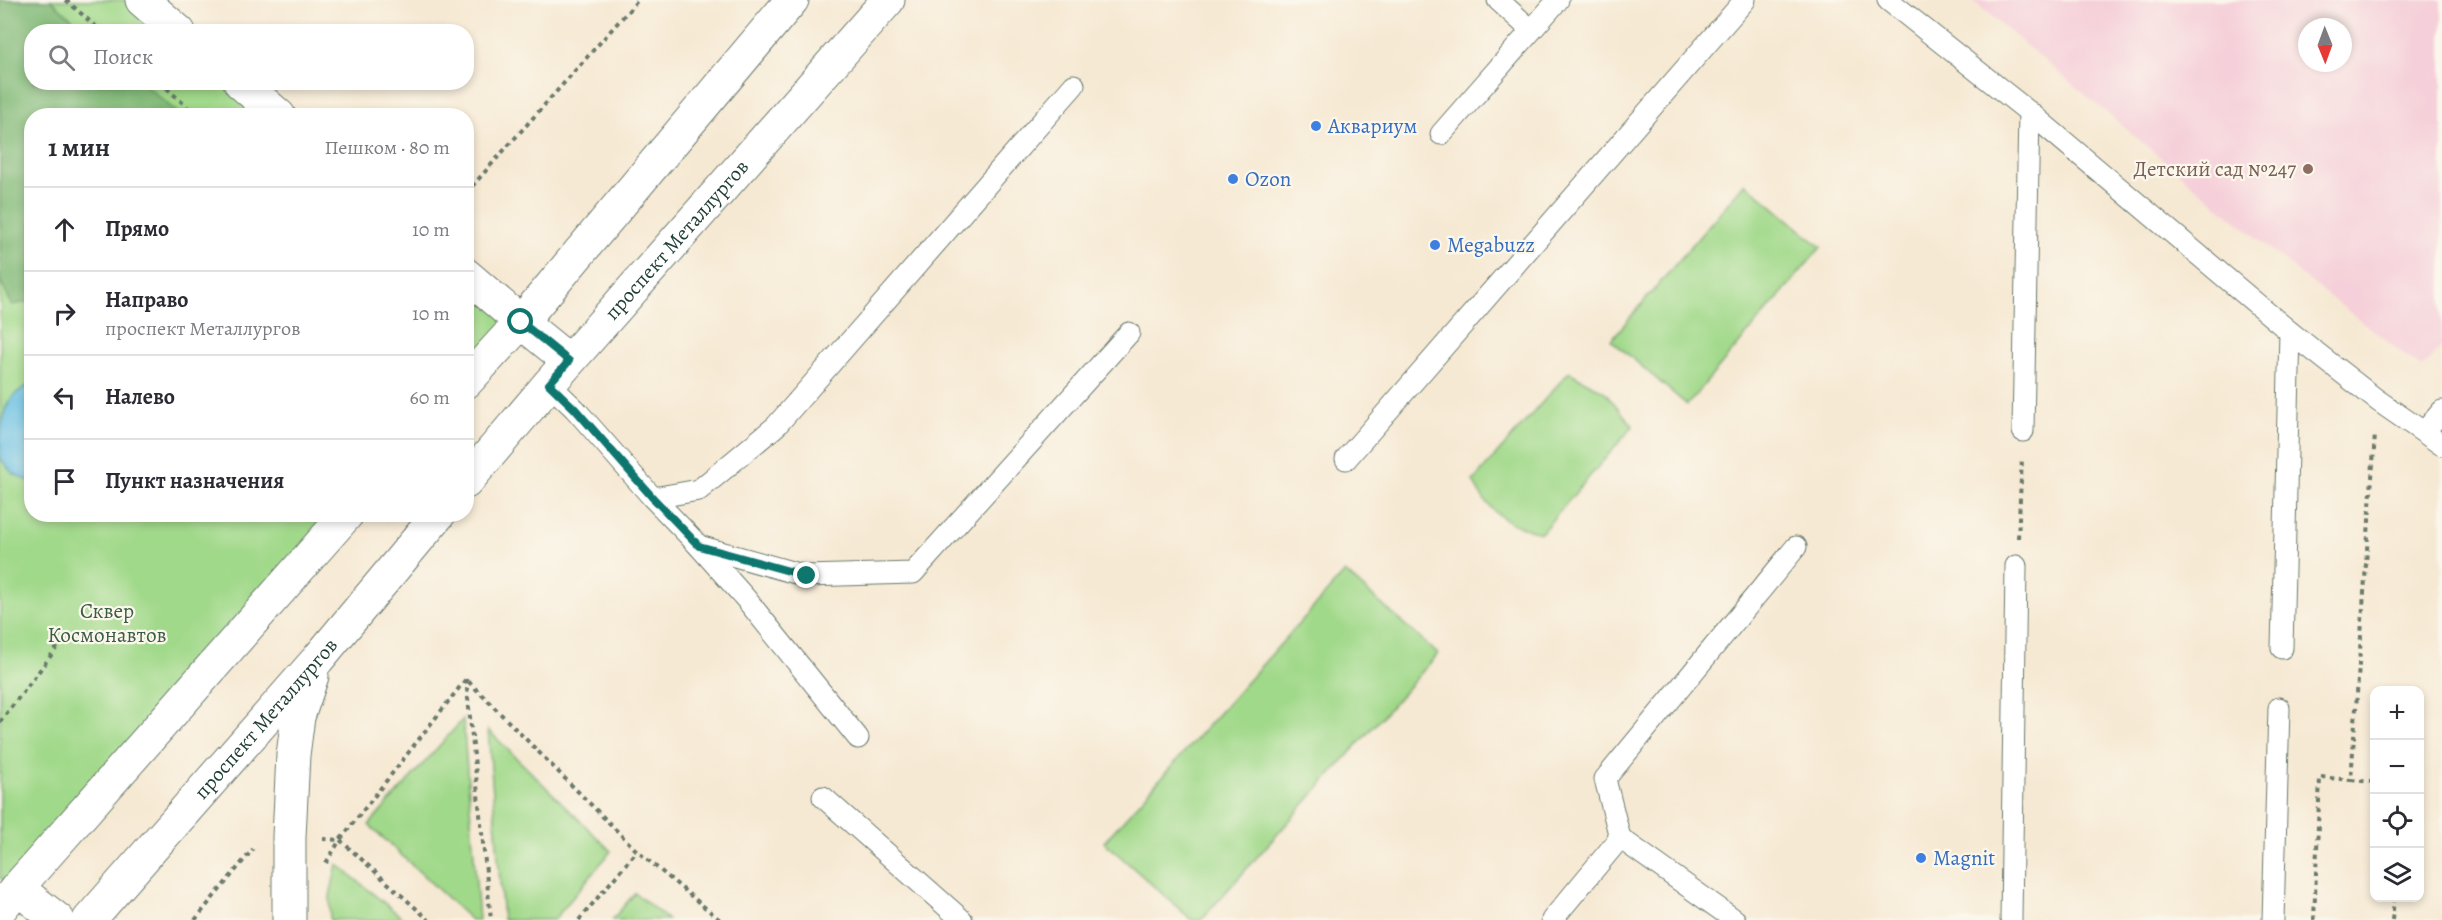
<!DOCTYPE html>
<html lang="ru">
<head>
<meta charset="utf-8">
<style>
  :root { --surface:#fff; --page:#f2f2f3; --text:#2b2b33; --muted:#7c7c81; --line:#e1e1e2 }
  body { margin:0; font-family:Alegreya,serif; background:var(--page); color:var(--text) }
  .controls { position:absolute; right:18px; bottom:18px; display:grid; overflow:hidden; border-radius:12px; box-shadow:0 3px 9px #0003 }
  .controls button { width:54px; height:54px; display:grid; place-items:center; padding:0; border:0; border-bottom:2px solid var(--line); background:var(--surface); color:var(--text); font:30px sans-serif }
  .compass { position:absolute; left:2298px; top:18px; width:54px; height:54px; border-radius:50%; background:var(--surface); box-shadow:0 3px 9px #0003; rotate:179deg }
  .stop { position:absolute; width:18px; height:18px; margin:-14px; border:4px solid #0f766e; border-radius:50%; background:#fff }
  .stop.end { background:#0f766e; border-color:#fff; box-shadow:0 2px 6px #0008 }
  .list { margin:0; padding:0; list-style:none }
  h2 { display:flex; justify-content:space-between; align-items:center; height:78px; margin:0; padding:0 24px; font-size:26px }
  h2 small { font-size:20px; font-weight:400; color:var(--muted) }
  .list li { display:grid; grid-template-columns:39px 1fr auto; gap:18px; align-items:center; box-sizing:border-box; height:84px; padding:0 24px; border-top:2px solid var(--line) }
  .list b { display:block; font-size:22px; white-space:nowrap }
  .list p { margin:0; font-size:20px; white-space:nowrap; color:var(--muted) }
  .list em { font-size:20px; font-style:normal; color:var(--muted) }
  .icon { flex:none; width:33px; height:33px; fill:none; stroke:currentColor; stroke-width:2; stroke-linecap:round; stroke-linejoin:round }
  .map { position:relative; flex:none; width:2442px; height:920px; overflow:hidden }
  .search { position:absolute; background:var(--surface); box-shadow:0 3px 9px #0003; left:24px; top:24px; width:450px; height:66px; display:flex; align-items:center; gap:15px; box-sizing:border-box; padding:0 21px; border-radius:24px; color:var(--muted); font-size:22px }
  .panel { position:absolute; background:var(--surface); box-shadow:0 3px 9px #0003; left:24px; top:108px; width:450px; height:414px; border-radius:24px }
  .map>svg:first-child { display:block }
</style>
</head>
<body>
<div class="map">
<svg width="2442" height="920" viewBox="0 0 2442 920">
  <rect width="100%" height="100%" fill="#fbf7ec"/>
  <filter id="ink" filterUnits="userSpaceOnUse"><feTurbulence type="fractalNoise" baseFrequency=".0167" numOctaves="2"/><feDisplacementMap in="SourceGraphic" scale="12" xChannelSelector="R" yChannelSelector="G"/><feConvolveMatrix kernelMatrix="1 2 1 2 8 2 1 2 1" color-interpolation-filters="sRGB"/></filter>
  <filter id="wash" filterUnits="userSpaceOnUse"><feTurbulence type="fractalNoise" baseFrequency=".008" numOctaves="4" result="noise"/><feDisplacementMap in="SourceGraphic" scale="24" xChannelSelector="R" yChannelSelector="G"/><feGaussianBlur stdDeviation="1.35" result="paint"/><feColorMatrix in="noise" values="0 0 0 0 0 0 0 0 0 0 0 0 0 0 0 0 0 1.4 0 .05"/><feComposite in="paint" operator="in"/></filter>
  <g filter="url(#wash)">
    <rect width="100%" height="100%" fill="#f6e9d3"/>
    <!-- built -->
    <path fill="#f5cfd9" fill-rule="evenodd" d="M1972 0H2442V346L2422 368 2300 274ZM2307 27H2343V63H2307Z"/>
    <!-- green -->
    <g fill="#a1d98a" stroke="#608b5f" stroke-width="1.5">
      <path d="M0 0H142L179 31 32 32V82L240 83 279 115 32 116V514L347 515 17 888 0 878Z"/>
      <path d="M1745 183 1821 247 1687 405 1611 340Z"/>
      <path d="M467 275 521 322 467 382Z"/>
      <path d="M1569 372 1605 392 1633 426 1541 533C1507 525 1489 513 1473 481Z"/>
      <path d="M1345 572 1438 654 1201 920H1192L1104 842Z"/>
      <path d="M463 719 479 920H471L369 825Z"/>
      <path d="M488 730 611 851 554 920H503Z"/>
      <path d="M337 864 405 920H330V896Z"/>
      <path d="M635 893 668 920H612Z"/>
    </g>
    <!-- forest -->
    <path fill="#80b976" stroke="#507b55" stroke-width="1.5" d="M0 0H51L86 31 32 32V82L143 83 180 115 32 116 31 301 12 305 0 280Z"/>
    <!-- water -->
    <path fill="#66bfe3" stroke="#427e8c" stroke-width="1.5" d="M31 384H32L31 482 12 473 0 458C0 423 0 398 31 384Z"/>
  </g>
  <g filter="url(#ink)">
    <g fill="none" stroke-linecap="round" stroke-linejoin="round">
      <!-- lane casing -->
      <g stroke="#6a796c" stroke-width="23">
        <g id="lane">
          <path d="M1498 0 1531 30"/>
          <path d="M1888 0 2029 112 2290 332 2377 400 2442 445"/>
          <path d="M1441 134 1558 0"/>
          <path d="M549 384 575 409 653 498 699 546 746 599 858 738"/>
          <path d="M2023 431 2029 112"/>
          <path d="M2424 432 2442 411"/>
          <path d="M1346 459 1745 0"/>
          <path d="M653 498 699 490 776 426 1074 85"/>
          <path d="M699 546 806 576 913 573 1129 333"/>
          <path d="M2282 648 2290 332"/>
          <path d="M823 797 962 920"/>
          <path d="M1620 838 1735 920"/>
          <path d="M1552 920 1620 838 1605 779 1796 547"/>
          <path d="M2011 920 2016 566"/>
          <path d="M2273 920 2279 708"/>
        </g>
      </g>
      <!-- street casing -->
      <g stroke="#6a796c" stroke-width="35">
        <g id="street">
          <path d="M142 0 179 32"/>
          <path d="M240 82 279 116"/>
          <path d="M466 275 521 322"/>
        </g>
      </g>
      <!-- primary casing -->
      <g stroke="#6a796c" stroke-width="35">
        <g id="primary">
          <path d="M521 322 569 361"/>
          <path d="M466 382 521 322 792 0"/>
          <path id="s1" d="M466 482 549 384 888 0"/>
          <path d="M17 888 58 920"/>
          <path d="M0 909 17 888 347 514"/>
          <path id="s2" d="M89 920 318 659 439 514"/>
          <path d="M289 920V837L293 755 298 717 312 676"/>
        </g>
      </g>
      <!-- path -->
      <g stroke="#6a796c" stroke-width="4" stroke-dasharray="4.5 4.5" stroke-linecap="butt">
        <path d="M66 0 102 32"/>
        <path d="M160 82 197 116"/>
        <path d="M466 193 638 0"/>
        <path d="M2018 538 2022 459"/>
        <path d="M466 679 491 920"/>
        <path d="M0 722 59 645"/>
        <path d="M2351 780 2374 782"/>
        <path d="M323 839 340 840 466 679 637 851 720 920"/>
        <path d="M326 863 340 840 429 920"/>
        <path d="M195 920 253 849"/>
        <path d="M579 920 637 851"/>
        <path d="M2314 920 2320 777 2351 780 2375 434"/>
        <path d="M2392 920 2394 898"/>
      </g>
      <!-- lane -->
      <use href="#lane" stroke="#fff" stroke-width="21"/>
      <!-- street -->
      <use href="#street" stroke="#fff" stroke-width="33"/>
      <!-- primary -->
      <use href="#primary" stroke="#fff" stroke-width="33"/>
    </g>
  </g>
  <g fill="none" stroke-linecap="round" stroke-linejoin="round" filter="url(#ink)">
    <!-- route -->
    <path stroke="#0f766e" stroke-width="8" d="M521 322 569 361 549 384 575 409 653 498 699 546 807 576"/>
  </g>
  <!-- markers -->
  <g fill="#3f7fe0" stroke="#fbf7ec" stroke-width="2">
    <circle cx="1316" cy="126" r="6"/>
    <circle cx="1233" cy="179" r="6"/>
    <circle cx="1435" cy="245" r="6"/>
    <circle cx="1921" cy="858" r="6"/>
  </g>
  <circle fill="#8d6e63" stroke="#fbf7ec" stroke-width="2" cx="2308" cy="169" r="6"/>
  <g text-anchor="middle" stroke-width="4.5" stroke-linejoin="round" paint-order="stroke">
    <!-- shop labels -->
    <g font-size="21" fill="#366cbe" stroke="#fbf7ec" text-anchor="start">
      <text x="1328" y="133">Аквариум</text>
      <text x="1245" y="186">Ozon</text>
      <text x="1447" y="252">Megabuzz</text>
      <text x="1933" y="865">Magnit</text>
    </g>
    <!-- education labels -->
    <g font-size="21" fill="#785e54" stroke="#fbf7ec" text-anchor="end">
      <text x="2296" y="176">Детский сад №247</text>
    </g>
    <!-- street labels -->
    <g font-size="21" fill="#1f3d34" stroke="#fbf7ec">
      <text dy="7" stroke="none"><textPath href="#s1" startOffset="321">проспект Металлургов</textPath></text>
      <text dy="7" stroke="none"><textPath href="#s2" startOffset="268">проспект Металлургов</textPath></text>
    </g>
    <!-- park labels -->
    <g font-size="21" fill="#395c45" stroke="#fbf7ec">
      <text x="107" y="618">Сквер<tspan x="107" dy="24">Космонавтов</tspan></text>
    </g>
  </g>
</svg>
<div class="controls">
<button>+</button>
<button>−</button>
<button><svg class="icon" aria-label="locate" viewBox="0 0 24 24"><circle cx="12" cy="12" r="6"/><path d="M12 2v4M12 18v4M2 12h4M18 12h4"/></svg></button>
<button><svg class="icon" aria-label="layers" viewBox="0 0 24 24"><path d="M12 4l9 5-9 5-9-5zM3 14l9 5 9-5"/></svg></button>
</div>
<svg class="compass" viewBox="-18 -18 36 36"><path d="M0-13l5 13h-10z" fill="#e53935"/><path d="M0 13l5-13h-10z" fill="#7c7c81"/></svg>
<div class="stop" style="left:521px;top:322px"></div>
<div class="stop end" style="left:807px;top:576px"></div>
<div class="search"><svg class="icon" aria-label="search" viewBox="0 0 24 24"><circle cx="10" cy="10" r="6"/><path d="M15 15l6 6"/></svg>Поиск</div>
<section class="panel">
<h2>1 мин<small>Пешком · 80 m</small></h2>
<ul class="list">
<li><svg class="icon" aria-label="ahead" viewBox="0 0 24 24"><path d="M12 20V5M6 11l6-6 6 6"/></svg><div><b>Прямо</b></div><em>10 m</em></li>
<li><svg class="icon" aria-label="right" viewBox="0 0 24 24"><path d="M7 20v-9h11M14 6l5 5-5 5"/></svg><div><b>Направо</b><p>проспект Металлургов</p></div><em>10 m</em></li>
<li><svg class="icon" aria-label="left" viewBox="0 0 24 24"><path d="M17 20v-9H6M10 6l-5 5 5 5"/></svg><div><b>Налево</b></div><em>60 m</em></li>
<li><svg class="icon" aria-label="arrive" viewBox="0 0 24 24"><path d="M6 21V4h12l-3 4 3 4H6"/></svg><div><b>Пункт назначения</b></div></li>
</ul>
</section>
</div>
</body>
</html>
